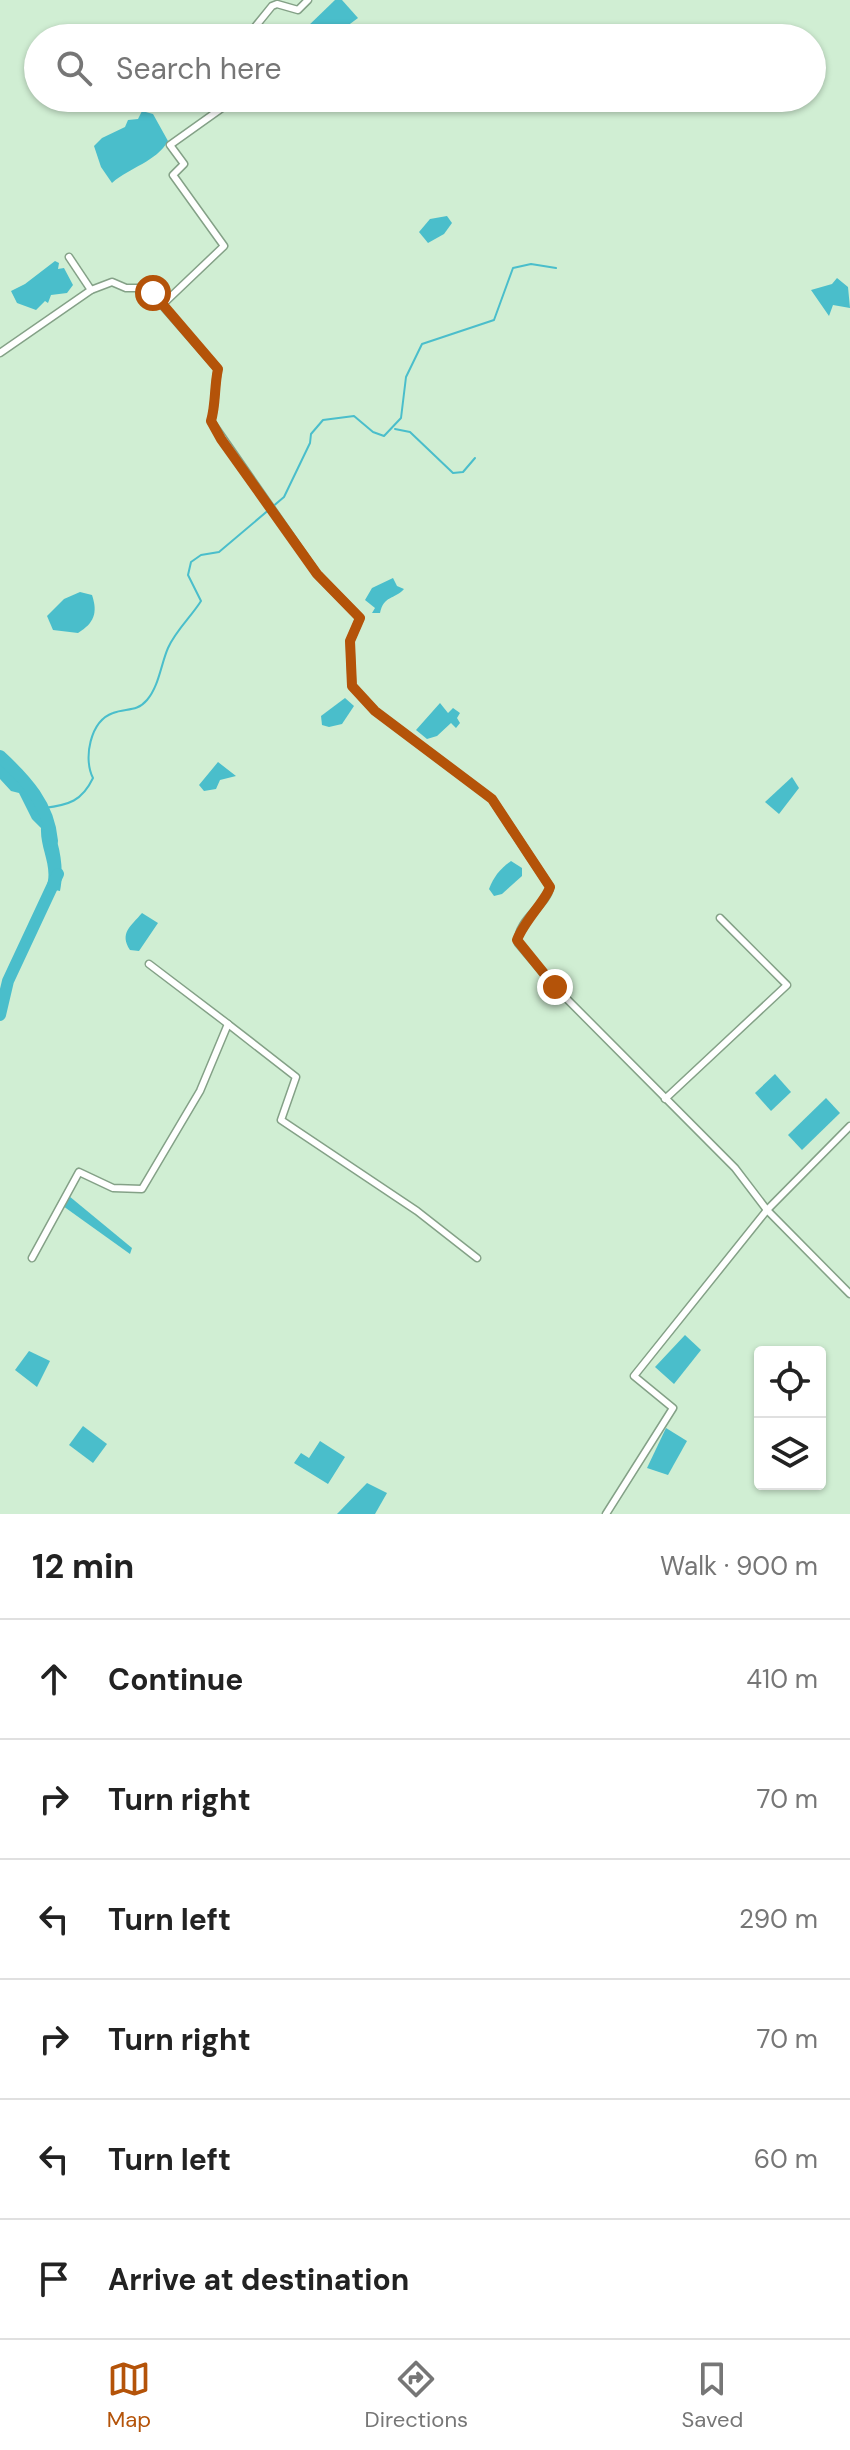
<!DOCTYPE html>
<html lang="en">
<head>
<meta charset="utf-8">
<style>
  :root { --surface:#fff; --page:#f6f6f6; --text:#222; --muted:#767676; --line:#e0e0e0; --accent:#b45309 }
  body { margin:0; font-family:"DM Sans",sans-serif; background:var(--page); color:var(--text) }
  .controls { position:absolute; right:24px; bottom:24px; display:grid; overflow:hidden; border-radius:8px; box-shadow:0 2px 6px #0004 }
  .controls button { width:72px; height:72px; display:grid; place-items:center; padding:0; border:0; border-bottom:2px solid var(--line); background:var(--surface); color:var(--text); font:40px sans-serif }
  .stop { position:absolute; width:24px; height:24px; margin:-18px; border:6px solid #b45309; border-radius:50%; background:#fff }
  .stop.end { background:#b45309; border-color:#fff; box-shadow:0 2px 8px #0008 }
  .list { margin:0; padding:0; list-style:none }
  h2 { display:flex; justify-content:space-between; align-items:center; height:104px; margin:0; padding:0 32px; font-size:34px }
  h2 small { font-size:26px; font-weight:400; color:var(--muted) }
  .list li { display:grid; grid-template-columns:52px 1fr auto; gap:24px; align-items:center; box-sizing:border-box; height:120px; padding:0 32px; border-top:2px solid var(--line) }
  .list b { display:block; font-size:30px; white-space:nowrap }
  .list em { font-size:26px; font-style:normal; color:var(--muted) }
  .icon { flex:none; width:44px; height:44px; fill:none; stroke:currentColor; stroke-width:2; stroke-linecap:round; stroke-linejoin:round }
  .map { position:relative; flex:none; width:850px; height:1514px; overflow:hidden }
  .search { position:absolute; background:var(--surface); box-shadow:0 2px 6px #0004; left:24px; right:24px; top:24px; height:88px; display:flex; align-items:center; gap:20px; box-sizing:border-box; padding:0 28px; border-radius:44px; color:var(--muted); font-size:30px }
  .sheet { height:824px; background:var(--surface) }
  nav { display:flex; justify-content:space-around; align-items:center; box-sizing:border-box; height:112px; border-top:2px solid var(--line); background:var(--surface); font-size:22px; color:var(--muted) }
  nav a { display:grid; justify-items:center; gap:4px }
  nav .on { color:var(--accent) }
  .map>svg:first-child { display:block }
</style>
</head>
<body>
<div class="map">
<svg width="850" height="1514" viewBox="0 0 850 1514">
  <rect width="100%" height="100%" fill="#d0eed3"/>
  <!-- water -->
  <g fill="#4abecb">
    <path d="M335 0H342L358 18 331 38H316L306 28Z"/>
    <path d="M142 111 153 114 168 141C156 162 130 167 112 183L101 167 94 146 102 138 125 127 128 120 138 119Z"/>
    <path d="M447 216 452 223 444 234 428 243 419 232 430 219Z"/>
    <path d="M55 261 59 263 58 269 64 268 73 285 67 293 51 295 48 303 45 301 36 310 17 303 11 291 25 284Z"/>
    <path d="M837 278 848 287 850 308 833 305 829 316 811 290 832 284Z"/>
    <path d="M393 578 397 586 404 589C394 600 384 595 380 613H372L375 608 365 600 372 588Z"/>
    <path d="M80 592 92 595C98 613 94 623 78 633L53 630 47 616 64 599Z"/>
    <path d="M345 698 354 706 342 724 329 727 322 725 321 716Z"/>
    <path d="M440 703 448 713 453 708 460 713 457 718 460 723 456 728 451 723 437 736 427 739 416 730Z"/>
    <path d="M0 754C36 786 70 841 60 891L46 888C54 867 40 850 41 828L32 819 19 793 11 791 0 779Z"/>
    <path d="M218 762 236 776 220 780 216 789 204 791 199 785Z"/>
    <path d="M792 777 799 788 779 814 765 802Z"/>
    <path d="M511 861 522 868V876L502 894 494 896 489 889C494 876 500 869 511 861Z"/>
    <path d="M142 913 158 923 139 951 130 950C119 933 131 926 142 913Z"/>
    <path d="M775 1074 791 1092 771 1111 755 1093Z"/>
    <path d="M826 1098 840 1113 802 1150 788 1135Z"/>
    <path d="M69 1196 132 1248 130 1254 63 1206Z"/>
    <path d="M685 1335 701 1350 674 1384 655 1367Z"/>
    <path d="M29 1351 50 1361 37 1387 15 1370Z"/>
    <path d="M83 1426 107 1444 93 1463 69 1445Z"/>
    <path d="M666 1428 687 1441 668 1475 647 1468Z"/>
    <path d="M320 1441 345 1457 328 1484 294 1463 301 1453 309 1458Z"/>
    <path d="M367 1483 387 1493 375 1514H337Z"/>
  </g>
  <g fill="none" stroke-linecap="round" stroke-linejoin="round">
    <!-- stream -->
    <g stroke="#4abecb" stroke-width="2">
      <path d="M395 429 410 432 453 473 463 472 475 458"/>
      <path d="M44 808C69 805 82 801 93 778 83 759 90 721 113 713 126 708 137 712 147 700 159 686 161 664 168 648 176 630 191 617 201 601L188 575 191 562 201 555 219 552 284 497 310 443 311 434 323 420 354 416 373 432 384 436 401 418 406 377 422 344 494 320 513 268 531 264 556 268"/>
    </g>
    <!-- river -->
    <g stroke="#4abecb" stroke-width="12">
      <path d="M0 756C26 780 49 805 52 841"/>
      <path d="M0 1015 8 981 58 874"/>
    </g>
    <!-- street casing -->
    <g stroke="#84a187" stroke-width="9">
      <g id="street">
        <path d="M246 38 272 6 277 4 298 10 308 0"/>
        <path d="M236 98 170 145 184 164 173 175 224 246 162 305 218 369C214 388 216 404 211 421L317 574 360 618 350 641 352 686 375 711 492 799 550 887C547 906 517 919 518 943L555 987 735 1168 767 1210 850 1294"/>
        <path d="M69 257 91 290"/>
        <path d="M0 353 91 290 112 282 126 288H147L162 305"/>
        <path d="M149 964 228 1024"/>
        <path d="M665 1099 787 985 720 918"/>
        <path d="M32 1258 79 1172 113 1188 142 1189 200 1091 228 1024 296 1077 281 1120 417 1211 477 1258"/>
        <path d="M606 1514 673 1408 634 1376 767 1210 850 1126"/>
      </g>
    </g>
    <!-- street -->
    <use href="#street" stroke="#fff" stroke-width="6"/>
  </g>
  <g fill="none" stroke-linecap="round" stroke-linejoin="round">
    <!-- route -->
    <path stroke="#b45309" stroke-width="10" d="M153 293 218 369C214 388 216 404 211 421L221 439 317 574 360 618 350 641 352 686 375 711 492 799 550 887C547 899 524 921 517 940L555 987"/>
  </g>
</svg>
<div class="controls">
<button><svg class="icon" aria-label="locate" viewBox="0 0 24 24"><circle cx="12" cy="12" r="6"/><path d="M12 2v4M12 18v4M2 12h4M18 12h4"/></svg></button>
<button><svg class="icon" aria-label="layers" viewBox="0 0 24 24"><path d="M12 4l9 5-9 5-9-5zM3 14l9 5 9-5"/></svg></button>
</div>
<div class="stop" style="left:153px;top:293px"></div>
<div class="stop end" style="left:555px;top:987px"></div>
<div class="search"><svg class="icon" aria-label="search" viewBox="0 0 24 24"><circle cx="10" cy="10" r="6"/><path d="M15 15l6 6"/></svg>Search here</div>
</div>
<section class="sheet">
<h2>12 min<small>Walk · 900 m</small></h2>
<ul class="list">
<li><svg class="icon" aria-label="ahead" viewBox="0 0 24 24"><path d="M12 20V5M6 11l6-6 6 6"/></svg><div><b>Continue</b></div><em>410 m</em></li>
<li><svg class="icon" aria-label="right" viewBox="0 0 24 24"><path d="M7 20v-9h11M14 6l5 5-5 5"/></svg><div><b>Turn right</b></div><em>70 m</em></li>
<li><svg class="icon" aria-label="left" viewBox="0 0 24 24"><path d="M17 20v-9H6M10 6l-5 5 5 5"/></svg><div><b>Turn left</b></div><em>290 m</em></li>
<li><svg class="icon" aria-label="right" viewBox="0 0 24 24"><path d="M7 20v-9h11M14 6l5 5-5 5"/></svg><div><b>Turn right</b></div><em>70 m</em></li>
<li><svg class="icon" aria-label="left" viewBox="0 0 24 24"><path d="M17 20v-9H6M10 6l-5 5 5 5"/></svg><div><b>Turn left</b></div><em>60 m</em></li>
<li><svg class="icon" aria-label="arrive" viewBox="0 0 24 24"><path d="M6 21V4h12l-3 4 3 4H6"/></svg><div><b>Arrive at destination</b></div></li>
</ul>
</section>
<nav>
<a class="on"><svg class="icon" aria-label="map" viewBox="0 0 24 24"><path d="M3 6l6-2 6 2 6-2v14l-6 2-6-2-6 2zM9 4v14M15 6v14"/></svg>Map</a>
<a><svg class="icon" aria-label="directions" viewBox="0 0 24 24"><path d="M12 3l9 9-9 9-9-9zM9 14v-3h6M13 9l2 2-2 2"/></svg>Directions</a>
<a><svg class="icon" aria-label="saved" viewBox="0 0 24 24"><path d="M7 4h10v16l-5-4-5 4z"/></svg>Saved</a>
</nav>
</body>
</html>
